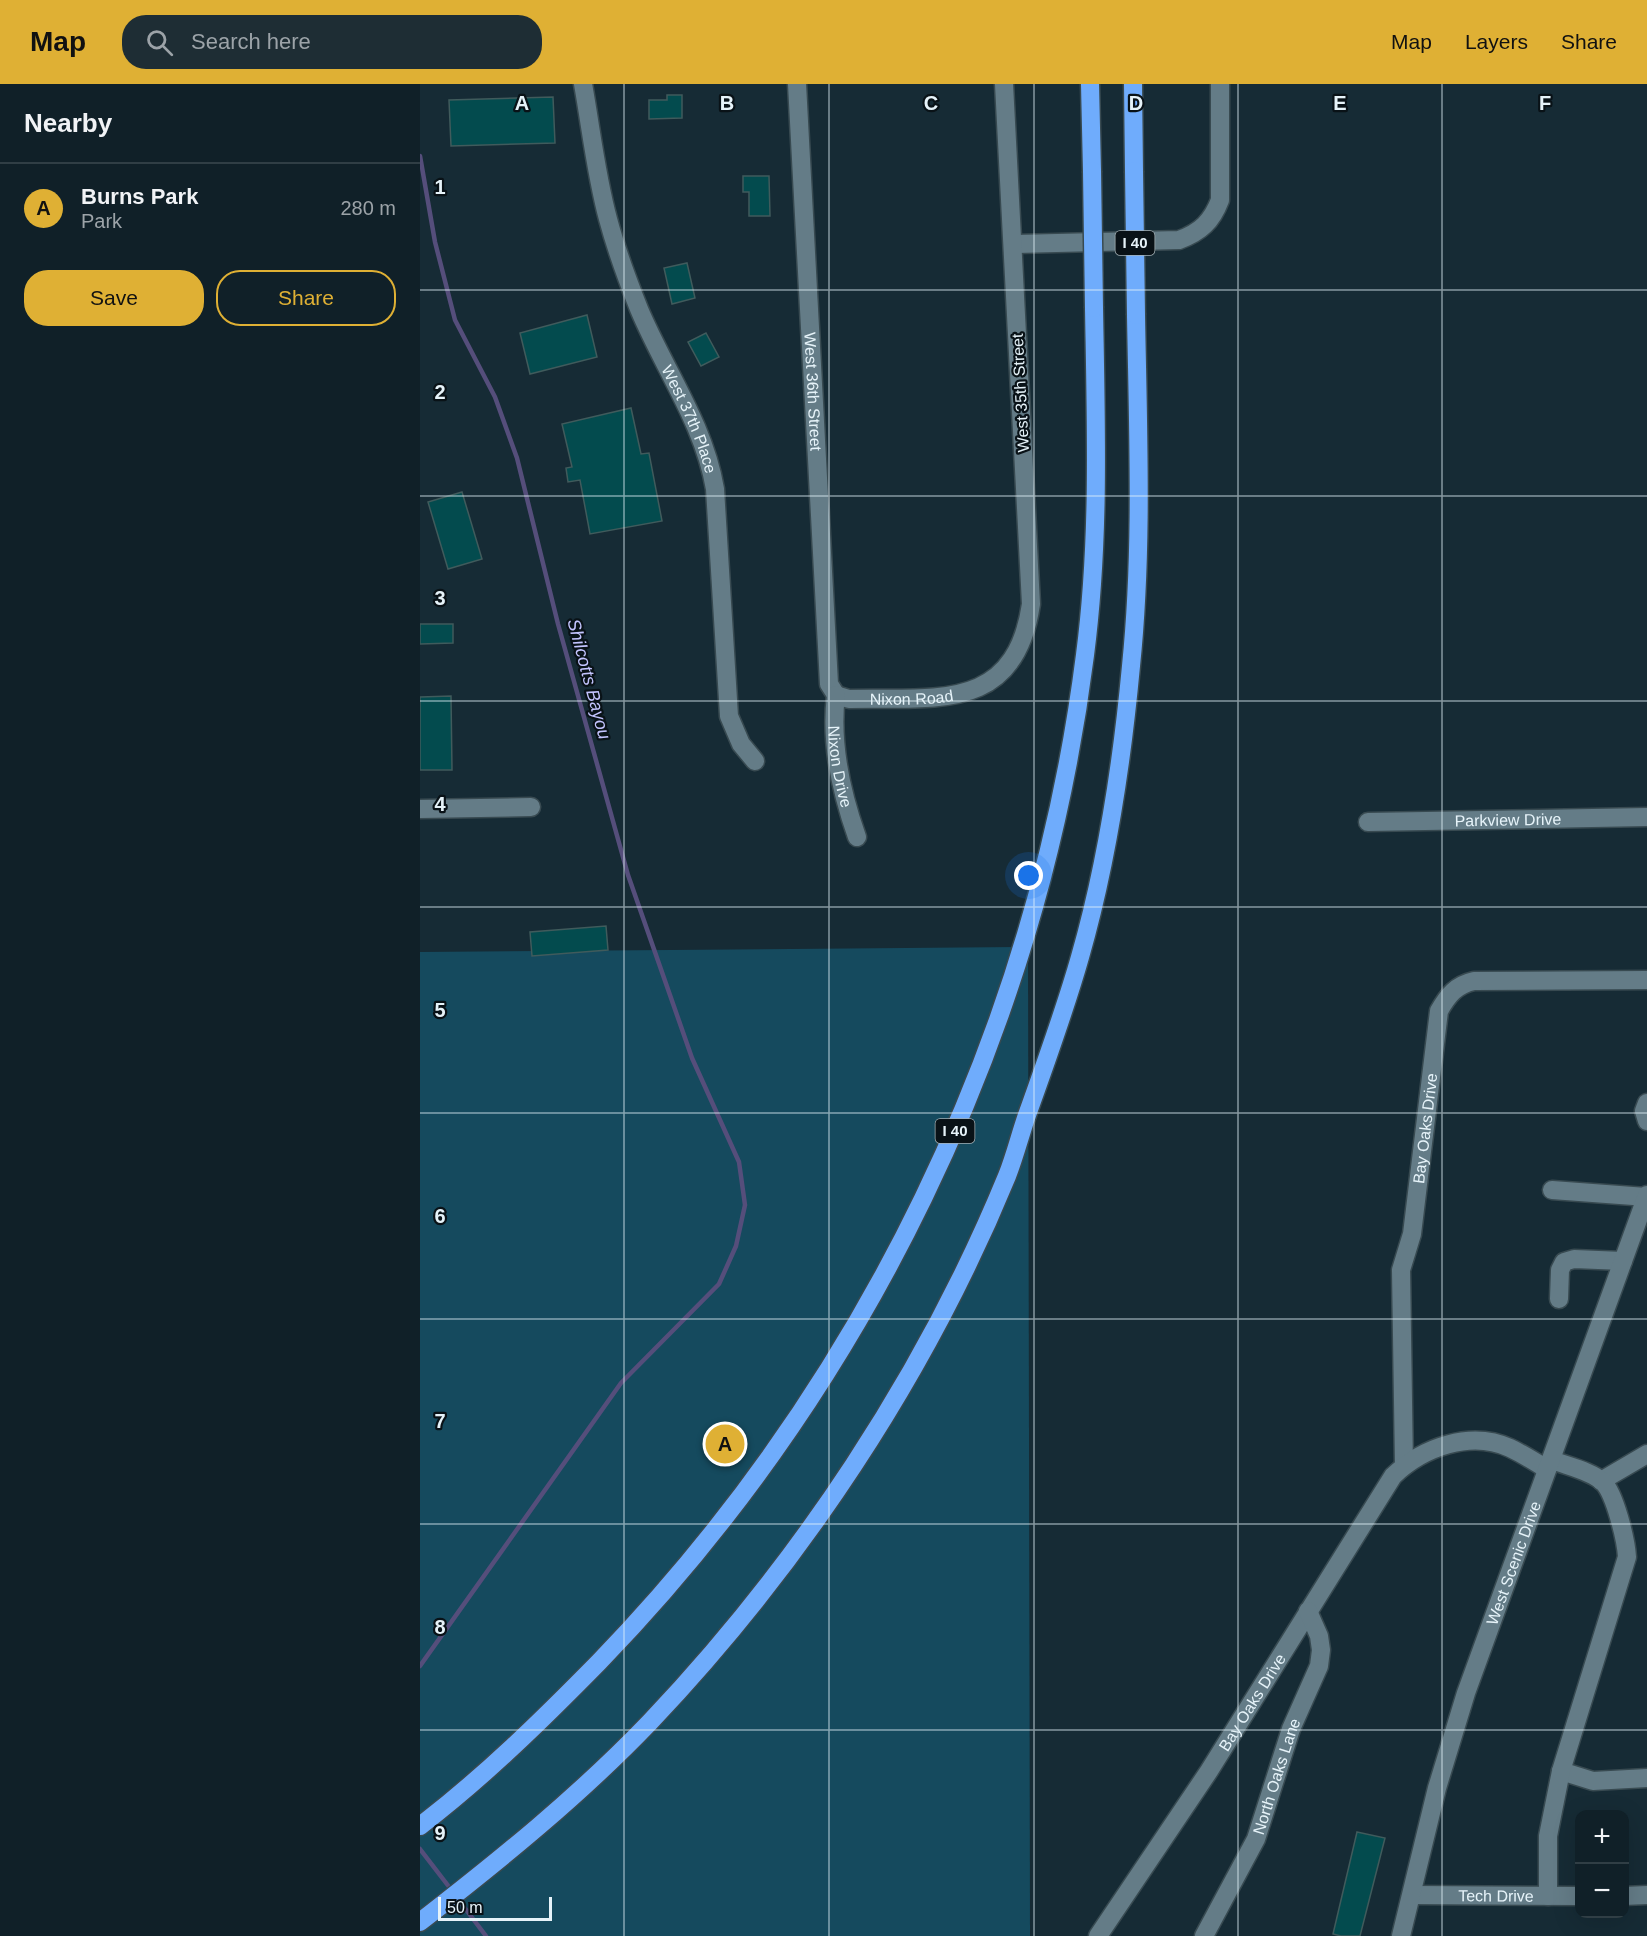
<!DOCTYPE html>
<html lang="en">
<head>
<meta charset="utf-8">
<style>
  :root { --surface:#102028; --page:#1e2d34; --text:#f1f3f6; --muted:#9ca3a8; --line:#303e45; --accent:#dfb034 }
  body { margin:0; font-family:Helvetica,sans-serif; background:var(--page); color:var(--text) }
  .controls { position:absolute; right:18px; bottom:18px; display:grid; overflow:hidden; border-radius:12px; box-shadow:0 6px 24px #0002 }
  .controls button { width:54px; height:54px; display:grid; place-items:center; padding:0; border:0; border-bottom:2px solid var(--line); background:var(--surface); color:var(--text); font:30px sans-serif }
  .scale { position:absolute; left:18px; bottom:15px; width:114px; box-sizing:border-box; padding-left:6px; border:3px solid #e6f3f9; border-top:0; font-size:16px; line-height:21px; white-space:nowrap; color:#e6f3f9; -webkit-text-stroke:4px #091217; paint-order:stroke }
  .you { position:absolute; left:609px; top:792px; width:21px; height:21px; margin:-15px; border:4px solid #fff; border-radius:50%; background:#1a73e8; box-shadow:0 0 0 9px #1a73e833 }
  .badge { display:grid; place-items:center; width:39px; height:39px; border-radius:50%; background:var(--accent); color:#111; font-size:20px; font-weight:700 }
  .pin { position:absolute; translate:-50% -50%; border:3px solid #fff; box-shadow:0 2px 6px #0006 }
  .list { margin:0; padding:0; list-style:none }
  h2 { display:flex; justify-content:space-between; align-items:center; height:78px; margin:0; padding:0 24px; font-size:26px }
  h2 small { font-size:20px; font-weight:400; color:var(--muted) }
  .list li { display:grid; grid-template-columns:39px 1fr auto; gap:18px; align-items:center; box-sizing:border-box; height:90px; padding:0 24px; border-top:2px solid var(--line) }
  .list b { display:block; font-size:22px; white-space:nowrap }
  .list p { margin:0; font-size:20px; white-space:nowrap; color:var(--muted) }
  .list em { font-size:20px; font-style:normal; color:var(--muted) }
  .actions { display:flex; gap:12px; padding:18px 24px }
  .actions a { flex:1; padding:14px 0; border:2px solid var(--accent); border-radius:24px; text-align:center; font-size:21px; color:var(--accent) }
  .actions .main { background:var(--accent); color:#111 }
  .icon { flex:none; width:33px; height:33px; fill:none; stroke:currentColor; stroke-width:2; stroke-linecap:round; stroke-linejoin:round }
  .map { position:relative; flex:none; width:1227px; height:1852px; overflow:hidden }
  header { display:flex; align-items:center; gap:36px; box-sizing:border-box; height:84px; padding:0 30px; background:var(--accent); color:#111 }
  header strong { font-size:28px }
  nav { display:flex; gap:33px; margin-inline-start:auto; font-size:21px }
  .search { width:420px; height:54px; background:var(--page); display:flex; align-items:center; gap:15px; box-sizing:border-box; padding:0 21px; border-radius:24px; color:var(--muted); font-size:22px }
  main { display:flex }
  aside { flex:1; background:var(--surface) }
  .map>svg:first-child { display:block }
</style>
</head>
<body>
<header>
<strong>Map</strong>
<div class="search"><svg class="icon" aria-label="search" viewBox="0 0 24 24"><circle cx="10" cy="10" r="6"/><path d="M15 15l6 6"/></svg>Search here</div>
<nav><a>Map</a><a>Layers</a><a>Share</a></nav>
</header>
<main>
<aside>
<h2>Nearby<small></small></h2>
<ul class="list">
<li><span class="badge">A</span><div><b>Burns Park</b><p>Park</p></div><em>280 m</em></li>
</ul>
<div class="actions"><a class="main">Save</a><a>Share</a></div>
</aside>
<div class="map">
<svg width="1227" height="1852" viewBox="0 0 1227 1852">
  <rect width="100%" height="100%" fill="#162b35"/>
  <!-- green -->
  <path fill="#154a5e" d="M608 863 610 1852H0V868Z"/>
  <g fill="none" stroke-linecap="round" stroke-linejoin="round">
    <!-- stream -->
    <g stroke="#554e7b" stroke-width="4.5">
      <path d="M0 72 15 158 35 236 75 313 97 374 138 540 208 791 272 974 319 1078 325 1121 316 1162 299 1200 201 1299 0 1582"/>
      <path d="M0 1765 33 1808"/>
      <path d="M38 1815 66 1852"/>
    </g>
  </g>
  <!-- building -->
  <g fill="#034b4e" stroke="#405b5c" stroke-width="1.5">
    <path d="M247 11H262V34L229 35V16H247Z"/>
    <path d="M133 13 135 59 31 62 29 16Z"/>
    <path d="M323 92H349L350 132H329V108H323Z"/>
    <path d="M267 179 275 214 252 220 244 184Z"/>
    <path d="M167 231 177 273 110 290 100 249Z"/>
    <path d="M286 249 299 273 281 282 268 258Z"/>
    <path d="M211 324 221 370 229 369 242 437 170 450 160 396 148 398 146 384 152 383 142 340Z"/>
    <path d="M42 408 62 475 28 485 8 418Z"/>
    <path d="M0 540H33V559L0 560Z"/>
    <path d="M31 612 32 686H0V613Z"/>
    <path d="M186 842 188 866 112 872 110 848Z"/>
    <path d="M937 1748 965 1754 940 1852H921L913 1850Z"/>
  </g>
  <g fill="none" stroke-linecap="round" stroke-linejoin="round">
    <!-- minor casing -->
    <g stroke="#384a51" stroke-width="21">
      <g id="minor">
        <path id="s1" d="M163 0C171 44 176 91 188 135 196 165 207 195 219 225 244 285 284 340 295 405L309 632 321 660 335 677"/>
        <path id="s2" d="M377 0 409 600 416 611"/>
        <path d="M593 160 759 156C781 148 792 137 800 116V0"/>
        <path id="s3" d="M416 611 429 615C516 613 595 629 611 520L584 0"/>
        <path id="s4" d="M416 611C410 659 421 708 437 753"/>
        <path d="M0 725 111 723"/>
        <path id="s5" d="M948 738 1227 733"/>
        <path d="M1227 1019 1224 1027 1227 1037"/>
        <path d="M1132 1106 1227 1113"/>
        <path d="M1139 1215 1140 1186 1144 1178 1154 1175 1203 1177"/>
        <path id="s6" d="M984 1382 981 1186 992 1150 1019 927C1028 911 1036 901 1054 897L1227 896"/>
        <path d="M1181 1397 1227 1370"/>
        <path d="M1141 1687 1173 1697 1227 1694"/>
        <path id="s7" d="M992 1811 1160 1812"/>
        <path d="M1128 1812V1752L1141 1687 1207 1473C1206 1456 1195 1410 1183 1398 1171 1387 1147 1382 1132 1376"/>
        <path d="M1204 1812 1227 1811"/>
        <path id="s8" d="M678 1852 789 1687 973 1392C1003 1363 1051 1346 1090 1364 1103 1370 1115 1378 1127 1385"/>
        <path id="s9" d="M784 1852 836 1755 871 1645 899 1582 901 1566 899 1552 888 1527"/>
        <path id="s10" d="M981 1852 1017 1704 1046 1609 1227 1111"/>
      </g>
    </g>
    <!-- highway casing -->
    <g stroke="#384a51" stroke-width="21">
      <g id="highway">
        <path d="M670 0 672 87"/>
        <path d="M713 0 714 87"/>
        <path d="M0 1742C65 1692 122 1636 179 1578 444 1304 617 950 665 571 680 456 676 341 674 224"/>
        <path d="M0 1838C80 1776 159 1712 230 1638 379 1481 505 1292 587 1092 595 1072 600 1051 607 1031 626 978 645 926 660 873 687 779 702 679 711 582 723 465 718 348 716 231"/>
      </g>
    </g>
    <!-- minor -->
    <use href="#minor" stroke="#647c87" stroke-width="18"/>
    <!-- highway -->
    <use href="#highway" stroke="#6facfc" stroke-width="18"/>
    <!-- highway-bridge casing -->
    <g stroke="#384a51" stroke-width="21" stroke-linecap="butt">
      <g id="highway-bridge">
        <path d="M672 87 674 224"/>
        <path d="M714 87 716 231"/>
      </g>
    </g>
    <!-- highway-bridge -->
    <use href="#highway-bridge" stroke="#6facfc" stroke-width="18"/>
  </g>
  <!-- grid -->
  <path fill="none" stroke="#e6f3f9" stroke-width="1.5" stroke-opacity="0.55" d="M204 0V1852M409 0V1852M614 0V1852M818 0V1852M1022 0V1852M0 206H1227M0 412H1227M0 617H1227M0 823H1227M0 1029H1227M0 1235H1227M0 1440H1227M0 1646H1227"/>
  <g text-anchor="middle" stroke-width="4.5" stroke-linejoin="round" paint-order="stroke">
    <!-- shield labels -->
    <g fill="#091217" stroke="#a4b0b5" stroke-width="1.5">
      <rect x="695.5" y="147" width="39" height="24" rx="4.5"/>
      <rect x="515.5" y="1035" width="39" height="24" rx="4.5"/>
    </g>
    <g font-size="15" font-weight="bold" fill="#e6f3f9">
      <text x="715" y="164">I 40</text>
      <text x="535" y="1052">I 40</text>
    </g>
    <!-- street labels -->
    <g font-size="16" fill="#e6f3f9" stroke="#091217">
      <text dy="6" stroke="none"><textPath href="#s2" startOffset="308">West 36th Street</textPath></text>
      <text transform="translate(600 309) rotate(-93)" y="6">West 35th Street</text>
      <text dy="6" stroke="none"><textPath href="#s1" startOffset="354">West 37th Place</textPath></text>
      <text dy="6" stroke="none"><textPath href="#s3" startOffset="76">Nixon Road</textPath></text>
      <text dy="6" stroke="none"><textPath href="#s4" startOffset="72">Nixon Drive</textPath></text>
      <text dy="6" stroke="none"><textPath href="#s5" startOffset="140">Parkview Drive</textPath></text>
      <text dy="6" stroke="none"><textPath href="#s6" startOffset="340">Bay Oaks Drive</textPath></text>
      <text dy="6" stroke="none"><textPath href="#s10" startOffset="390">West Scenic Drive</textPath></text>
      <text dy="6" stroke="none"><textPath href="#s8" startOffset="280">Bay Oaks Drive</textPath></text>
      <text dy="6" stroke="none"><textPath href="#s9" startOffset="176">North Oaks Lane</textPath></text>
      <text dy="6" stroke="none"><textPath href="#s7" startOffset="84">Tech Drive</textPath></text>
    </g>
    <!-- water labels -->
    <g font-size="18" font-style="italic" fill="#c3c4fe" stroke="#091217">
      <text transform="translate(169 595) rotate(75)" y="6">Shilcotts Bayou</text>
    </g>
  </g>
  <g font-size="20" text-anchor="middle" font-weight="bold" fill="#e6f3f9" stroke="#091217" stroke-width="4.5" stroke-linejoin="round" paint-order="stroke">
    <text x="102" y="26">A</text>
    <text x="307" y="26">B</text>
    <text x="511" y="26">C</text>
    <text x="716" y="26">D</text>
    <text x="920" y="26">E</text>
    <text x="1125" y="26">F</text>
    <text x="20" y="110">1</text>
    <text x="20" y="315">2</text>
    <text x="20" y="521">3</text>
    <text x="20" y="727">4</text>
    <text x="20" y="933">5</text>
    <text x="20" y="1139">6</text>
    <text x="20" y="1344">7</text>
    <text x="20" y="1550">8</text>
    <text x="20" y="1756">9</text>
  </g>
</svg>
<div class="controls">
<button>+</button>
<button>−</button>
</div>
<div class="scale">50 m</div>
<div class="you"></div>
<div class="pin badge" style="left:305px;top:1360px">A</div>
</div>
</main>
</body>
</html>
